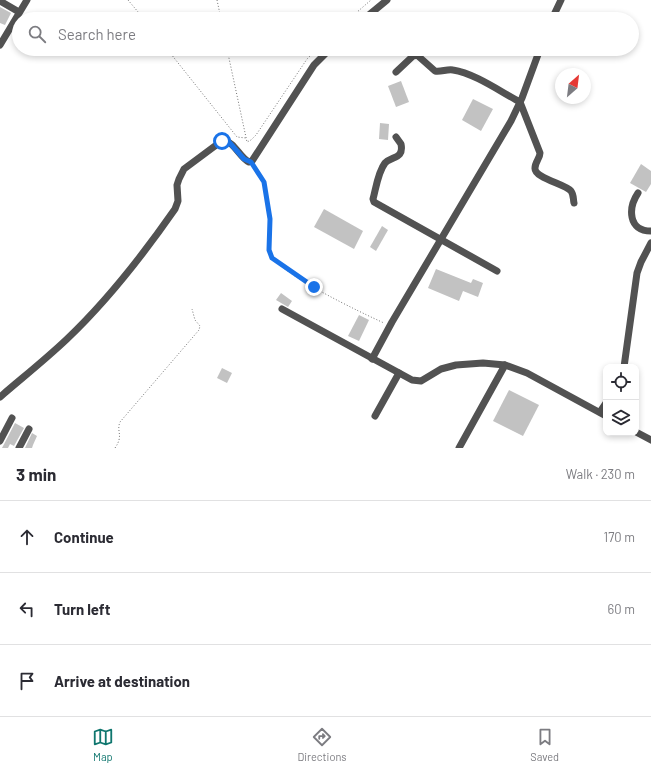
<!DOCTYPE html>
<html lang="en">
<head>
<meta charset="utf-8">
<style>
  :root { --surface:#fff; --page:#f7f7f7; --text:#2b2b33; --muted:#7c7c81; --line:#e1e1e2; --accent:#0f766e }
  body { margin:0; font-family:Barlow,sans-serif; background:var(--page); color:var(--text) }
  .controls { position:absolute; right:12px; bottom:12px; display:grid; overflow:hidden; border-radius:8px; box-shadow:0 2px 6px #0003 }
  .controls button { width:36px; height:36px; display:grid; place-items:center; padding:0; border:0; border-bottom:1px solid var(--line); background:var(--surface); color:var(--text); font:20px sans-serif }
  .compass { position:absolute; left:555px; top:68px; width:36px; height:36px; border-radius:50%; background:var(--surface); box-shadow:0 2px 6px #0003; rotate:28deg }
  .stop { position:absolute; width:12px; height:12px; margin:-9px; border:3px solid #1a73e8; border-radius:50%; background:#fff }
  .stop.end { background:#1a73e8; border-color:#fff; box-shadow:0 1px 4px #0008 }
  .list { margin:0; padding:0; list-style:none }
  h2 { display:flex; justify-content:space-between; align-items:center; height:52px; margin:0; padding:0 16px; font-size:17px }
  h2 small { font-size:13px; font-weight:400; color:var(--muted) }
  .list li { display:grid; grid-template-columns:26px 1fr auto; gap:12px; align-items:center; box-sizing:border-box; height:72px; padding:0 16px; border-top:1px solid var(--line) }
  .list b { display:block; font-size:15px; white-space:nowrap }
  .list em { font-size:13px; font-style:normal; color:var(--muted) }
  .icon { flex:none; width:22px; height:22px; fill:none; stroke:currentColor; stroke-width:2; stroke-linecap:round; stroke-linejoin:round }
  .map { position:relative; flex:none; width:651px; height:448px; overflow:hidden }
  .search { position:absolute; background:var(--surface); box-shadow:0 2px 6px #0003; left:12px; right:12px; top:12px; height:44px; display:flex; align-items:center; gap:10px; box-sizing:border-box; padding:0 14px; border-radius:22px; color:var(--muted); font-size:15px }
  .sheet { height:268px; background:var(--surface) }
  nav { display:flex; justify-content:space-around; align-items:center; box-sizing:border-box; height:56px; border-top:1px solid var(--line); background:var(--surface); font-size:11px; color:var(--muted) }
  nav a { display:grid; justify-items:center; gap:2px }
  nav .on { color:var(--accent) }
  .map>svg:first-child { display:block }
</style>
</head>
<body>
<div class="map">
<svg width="651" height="448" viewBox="0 0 651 448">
  <rect width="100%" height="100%" fill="#fff"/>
  <!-- building -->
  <g fill="#c2c2c2">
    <path d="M0 7 11 13 5 25 0 23Z"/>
    <path d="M401 81 409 102 396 107 388 86Z"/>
    <path d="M473 99 493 109 481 131 462 120Z"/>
    <path d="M380 123 389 124 388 140 379 139Z"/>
    <path d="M641 164 651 171V184L646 192 630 183Z"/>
    <path d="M324 209 363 231 354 249 314 227Z"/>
    <path d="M382 226 388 230 376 251 370 247Z"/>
    <path d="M436 269 471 283 473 279 483 283 478 297 463 291 459 301 428 288Z"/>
    <path d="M281 293 292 301 288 307 276 300Z"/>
    <path d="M359 315 369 320 359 341 348 336Z"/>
    <path d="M222 368 232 373 227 383 217 378Z"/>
    <path d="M509 390 539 405 523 436 493 421Z"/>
    <path d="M15 423 24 428 14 446 10 444 8 448H2Z"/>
    <path d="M32 433 37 436 33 445 32 448H25Z"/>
  </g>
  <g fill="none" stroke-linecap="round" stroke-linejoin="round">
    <!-- path -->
    <g stroke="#747474" stroke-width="1" stroke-dasharray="1 2" stroke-linecap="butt">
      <path d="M128 0 144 19"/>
      <path d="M217 0 221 19"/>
      <path d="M349 19 371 0"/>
      <path d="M167 49 237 137 246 138"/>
      <path d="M227 49 247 142 251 140 256 135 307 59 317 49"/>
      <path d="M255 167C257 170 260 174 262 177 266 186 271 215 271 226 271 234 267 245 270 253 275 272 364 314 384 323"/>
      <path d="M115 448C124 435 116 432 120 422L199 330 200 326 195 320 192 309"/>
    </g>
    <!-- minor -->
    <g stroke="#525252" stroke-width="7">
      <path d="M0 1 19 12"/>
      <path d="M364 19 387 0"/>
      <path d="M552 19 561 0"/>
      <path d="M0 45 27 0"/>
      <path d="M396 72 413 56 417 55 435 71C441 72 447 69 453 70 474 73 501 92 520 102L540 153C540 158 535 162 535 168 534 178 565 184 571 191 574 195 573 199 574 203"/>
      <path d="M396 137 401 144C404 159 392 156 385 163 378 172 376 188 373 199L374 202 497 271"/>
      <path d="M638 193C628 208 628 231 651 231"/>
      <path d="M282 309 412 380 421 381 441 369 456 365 483 363 505 365 527 373 606 416"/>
      <path d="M372 359 392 322 511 121 522 98 540 49"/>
      <path d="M624 367 637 273 641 262 651 243"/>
      <path d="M0 397C22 378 46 359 67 339 108 300 143 255 175 209L178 201 177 185 179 179 184 169 223 140C235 142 239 157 249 162L252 161 314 65 330 49"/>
      <path d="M600 412 606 403"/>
      <path d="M375 416 399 373"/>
      <path d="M636 432 651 440"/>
      <path d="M0 441 12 418"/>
      <path d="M19 448 29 429"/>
      <path d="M459 448 505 365"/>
    </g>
  </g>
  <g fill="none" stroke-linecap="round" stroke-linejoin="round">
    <!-- route -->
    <path stroke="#1a73e8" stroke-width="5" d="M222 141 229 142 244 159 251 162 264 182 270 219 269 250 272 258 314 287"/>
  </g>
</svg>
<div class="controls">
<button><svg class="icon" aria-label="locate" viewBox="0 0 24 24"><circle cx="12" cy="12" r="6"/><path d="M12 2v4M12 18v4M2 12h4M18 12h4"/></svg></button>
<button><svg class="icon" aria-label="layers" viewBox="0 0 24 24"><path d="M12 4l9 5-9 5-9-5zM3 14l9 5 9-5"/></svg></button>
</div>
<svg class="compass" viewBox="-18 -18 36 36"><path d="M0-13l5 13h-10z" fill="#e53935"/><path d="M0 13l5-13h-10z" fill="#7c7c81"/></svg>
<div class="stop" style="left:222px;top:141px"></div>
<div class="stop end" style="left:314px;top:287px"></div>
<div class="search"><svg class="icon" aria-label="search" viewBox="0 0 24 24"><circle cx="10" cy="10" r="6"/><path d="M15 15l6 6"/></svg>Search here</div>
</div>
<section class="sheet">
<h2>3 min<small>Walk · 230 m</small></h2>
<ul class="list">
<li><svg class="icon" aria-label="ahead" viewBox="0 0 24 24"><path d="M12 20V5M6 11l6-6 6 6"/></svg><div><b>Continue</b></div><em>170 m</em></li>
<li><svg class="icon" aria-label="left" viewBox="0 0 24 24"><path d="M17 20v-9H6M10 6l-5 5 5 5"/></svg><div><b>Turn left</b></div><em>60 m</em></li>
<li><svg class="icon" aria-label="arrive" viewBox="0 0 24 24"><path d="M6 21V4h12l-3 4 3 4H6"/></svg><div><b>Arrive at destination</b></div></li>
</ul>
</section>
<nav>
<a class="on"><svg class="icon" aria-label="map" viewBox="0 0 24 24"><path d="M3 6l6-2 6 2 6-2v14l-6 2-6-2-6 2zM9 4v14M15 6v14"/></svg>Map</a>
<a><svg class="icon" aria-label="directions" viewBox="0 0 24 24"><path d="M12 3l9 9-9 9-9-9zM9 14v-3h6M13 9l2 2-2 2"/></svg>Directions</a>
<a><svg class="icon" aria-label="saved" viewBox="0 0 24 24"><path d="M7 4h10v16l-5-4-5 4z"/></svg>Saved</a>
</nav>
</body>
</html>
